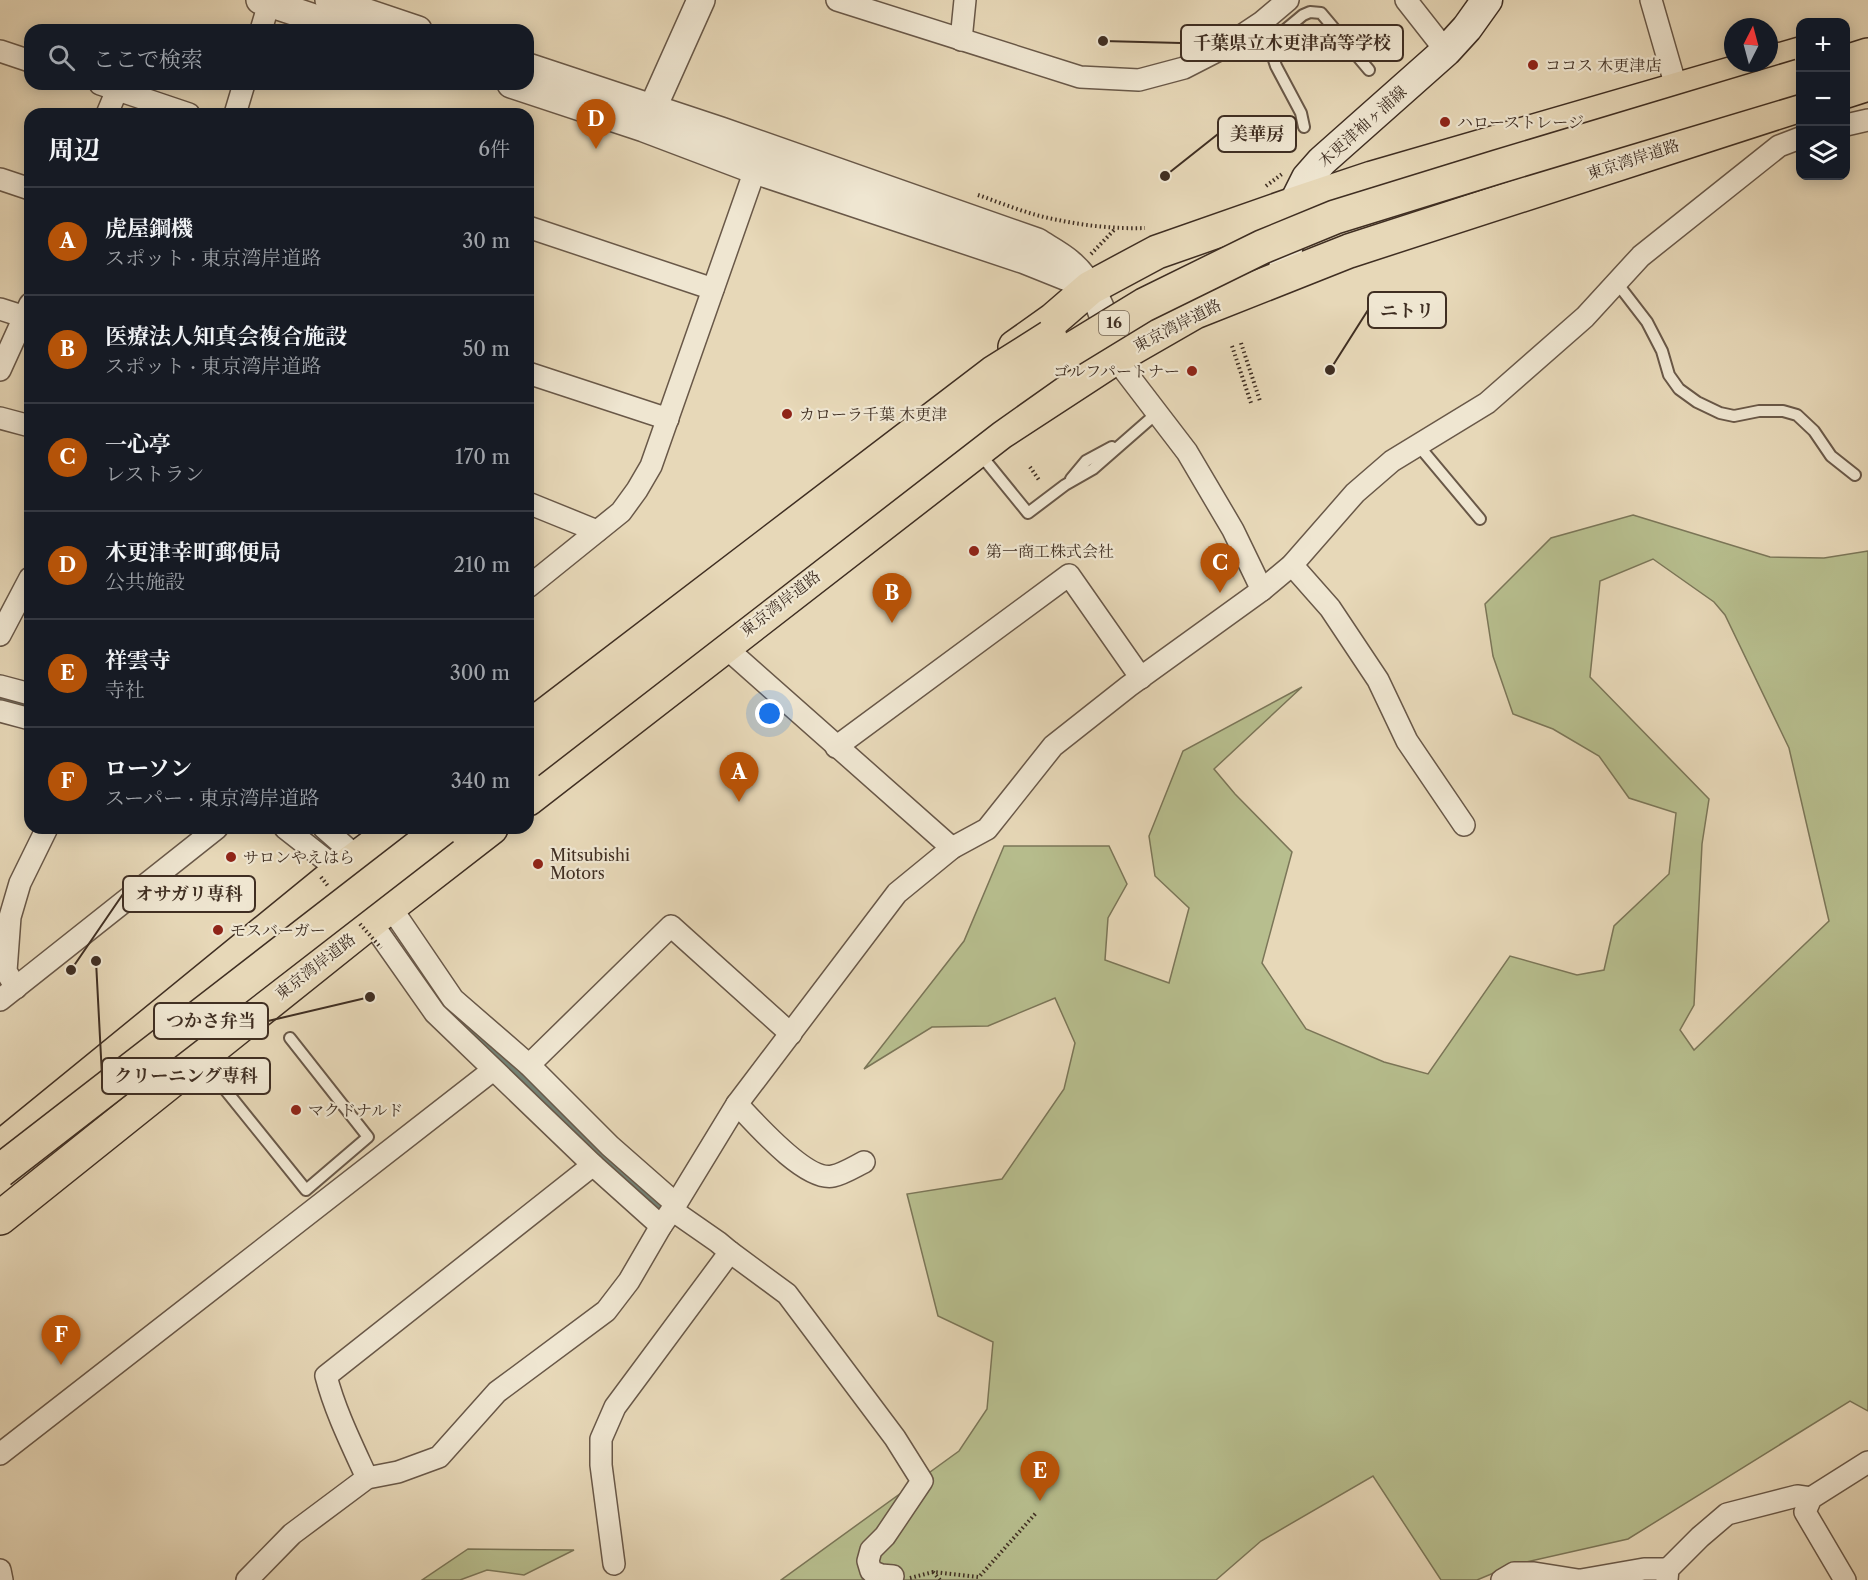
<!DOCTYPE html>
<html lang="ja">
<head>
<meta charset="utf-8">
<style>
  :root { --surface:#171b24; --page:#242831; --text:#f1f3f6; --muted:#9ea1a6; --line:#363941; --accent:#b45309 }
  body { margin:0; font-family:"Libre Caslon Text","Noto Serif JP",serif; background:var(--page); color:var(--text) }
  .controls { position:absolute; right:18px; top:18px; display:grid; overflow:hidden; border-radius:12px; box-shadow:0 3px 15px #0003 }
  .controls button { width:54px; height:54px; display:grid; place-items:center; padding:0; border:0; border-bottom:2px solid var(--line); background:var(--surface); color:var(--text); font:30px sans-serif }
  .compass { position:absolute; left:1724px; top:18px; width:54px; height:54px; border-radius:50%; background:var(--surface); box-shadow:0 3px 15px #0003; rotate:6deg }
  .you { position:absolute; left:770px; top:714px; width:21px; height:21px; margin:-15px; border:4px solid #fff; border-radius:50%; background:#1a73e8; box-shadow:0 0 0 9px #1a73e833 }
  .badge { display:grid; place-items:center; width:39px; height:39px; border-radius:50%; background:var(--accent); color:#fff; font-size:20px; font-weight:700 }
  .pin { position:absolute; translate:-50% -50px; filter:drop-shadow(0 2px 3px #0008) }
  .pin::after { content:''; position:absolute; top:32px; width:21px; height:18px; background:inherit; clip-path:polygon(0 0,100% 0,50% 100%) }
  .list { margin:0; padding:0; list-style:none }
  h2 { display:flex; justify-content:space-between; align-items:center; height:78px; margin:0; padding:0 24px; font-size:26px }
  h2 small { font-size:20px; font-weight:400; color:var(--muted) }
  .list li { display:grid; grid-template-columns:39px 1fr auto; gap:18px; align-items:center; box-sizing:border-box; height:108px; padding:0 24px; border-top:2px solid var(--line) }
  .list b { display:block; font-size:22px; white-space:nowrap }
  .list p { margin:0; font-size:20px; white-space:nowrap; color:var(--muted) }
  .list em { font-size:20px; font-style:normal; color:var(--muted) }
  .icon { flex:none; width:33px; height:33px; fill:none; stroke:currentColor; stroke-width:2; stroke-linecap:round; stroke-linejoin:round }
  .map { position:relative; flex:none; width:1868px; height:1580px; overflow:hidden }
  .search { position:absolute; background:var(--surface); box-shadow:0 3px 15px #0003; left:24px; top:24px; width:510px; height:66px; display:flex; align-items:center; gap:15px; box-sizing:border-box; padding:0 21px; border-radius:18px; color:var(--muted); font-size:22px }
  .panel { position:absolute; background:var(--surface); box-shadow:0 3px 15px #0003; left:24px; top:108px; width:510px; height:726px; border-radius:18px }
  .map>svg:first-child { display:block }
</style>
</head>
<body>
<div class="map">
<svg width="1868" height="1580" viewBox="0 0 1868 1580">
  <rect width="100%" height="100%" fill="#e7d8b8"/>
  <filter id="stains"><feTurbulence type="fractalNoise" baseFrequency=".00333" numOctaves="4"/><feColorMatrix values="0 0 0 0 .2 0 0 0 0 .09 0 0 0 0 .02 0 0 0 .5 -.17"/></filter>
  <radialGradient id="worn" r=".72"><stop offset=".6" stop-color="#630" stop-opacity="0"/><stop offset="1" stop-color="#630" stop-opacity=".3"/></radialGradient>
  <!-- green -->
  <g fill="#b7be8e" stroke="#7b7658" stroke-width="1.5" fill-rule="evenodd">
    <path d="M1633 515 1770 557 1824 558 1868 551V1411L1850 1401 1628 1539 1513 1565 1477 1580H1441L1373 1476 1261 1541 1216 1580H781L959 1451 987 1409 993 1342 938 1316 907 1194 1002 1179 1064 1089 1075 1043 1055 998 988 1026 932 1027 864 1069 964 941 1004 846H1109L1127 884 1108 918 1105 960 1169 983 1189 908 1155 876 1149 836 1183 751 1302 687 1214 769 1235 794 1292 852 1262 963 1306 1029 1384 1062 1428 1074 1510 956 1577 975 1604 970 1614 926 1669 874 1676 813 1629 798 1599 756 1553 729 1513 714 1493 656 1485 604 1551 538ZM1653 559 1714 602 1725 615 1789 748 1829 921 1694 1050 1680 1030 1694 1005 1702 844 1709 799 1590 677 1600 581Z"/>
    <path d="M468 1549 574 1550 524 1575 487 1570 460 1580H422Z"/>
  </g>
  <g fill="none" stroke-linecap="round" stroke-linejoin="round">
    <!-- stream -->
    <g stroke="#748275" stroke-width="6">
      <path d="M0 698 30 706"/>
      <path d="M303 828 308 832"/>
      <path d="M422 975 447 1008 663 1211"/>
    </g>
    <!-- service casing -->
    <g stroke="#695848" stroke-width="14">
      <g id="service">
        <path d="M1304 127 1301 113 1276 66 1271 51 1274 39 1303 15 1310 12 1321 13 1369 70"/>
        <path d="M1617 283 1647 322 1662 351 1669 375 1679 389 1697 402 1720 413 1734 416 1759 411H1783L1797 415 1814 431 1831 456 1855 475"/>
        <path d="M1418 445 1480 519"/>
        <path d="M980 454 1028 513 1065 485 1093 469 1157 413"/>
        <path d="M1071 479 1086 461 1112 447"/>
        <path d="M215 1077 306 1190 368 1137 290 1038"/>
      </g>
    </g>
    <!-- minor casing -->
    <g stroke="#695848" stroke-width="24">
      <g id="minor">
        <path d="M837 0 1080 77 1139 80 1184 68 1223 48 1262 22 1288 0"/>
        <path d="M1406 0 1446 51"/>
        <path d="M1651 0 1677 90"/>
        <path d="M261 30 270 0"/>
        <path d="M961 40 965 0"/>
        <path d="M0 51 30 61"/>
        <path d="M100 84 189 114"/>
        <path d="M107 114 117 90"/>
        <path d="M235 114 244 84"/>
        <path d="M1846 125 1868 120"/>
        <path d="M0 179 30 189"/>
        <path d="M528 227 713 289"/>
        <path d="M0 309 25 317"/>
        <path d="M1115 358 1187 452 1233 530 1262 590"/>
        <path d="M0 370 30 304"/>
        <path d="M528 373 668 419"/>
        <path d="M0 418 30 426"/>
        <path d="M528 503 597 531"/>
        <path d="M1292 565 1330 608 1378 680 1407 741 1464 825"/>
        <path d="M528 587 621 512 637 490 651 466 755 170"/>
        <path d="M0 635 30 578"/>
        <path d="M724 646 952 848"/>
        <path d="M0 686 30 694"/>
        <path d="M0 711 30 719"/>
        <path d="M836 747 1069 575 1141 678"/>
        <path d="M285 828 327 861 343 881"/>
        <path d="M324 828 358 858 364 867"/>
        <path d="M383 896 453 999 529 1065 610 1146 676 1204"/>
        <path d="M364 912 435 1013 593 1165 661 1226"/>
        <path d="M16 988 6 971 10 917 20 883 47 828"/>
        <path d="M0 1000 217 828"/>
        <path d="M529 1065 671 926 791 1034"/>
        <path d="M737 1104C755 1123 806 1182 833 1176 843 1174 854 1167 864 1162"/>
        <path d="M730 1252 787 1294 895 1438 922 1481 885 1536 871 1550 868 1561 871 1571 881 1575 893 1576"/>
        <path d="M0 1454 493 1070"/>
        <path d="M367 1478C352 1445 335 1411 326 1376L593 1165"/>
        <path d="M614 1564 601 1465V1439L615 1407 730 1252 718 1242 672 1210"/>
        <path d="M0 1570 2 1580"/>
        <path d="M247 1580 292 1534 367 1478 398 1472 439 1457 497 1392 606 1311 629 1281 661 1226 676 1204 737 1104 897 893 952 848 987 829 1053 746 1129 686 1262 590 1292 565 1355 493 1392 461 1487 403 1585 317 1641 256 1779 146 1800 138"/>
        <path d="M1502 1580 1514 1573H1534L1578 1580"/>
        <path d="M1581 1580 1644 1569H1668"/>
        <path d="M1667 1580 1668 1569 1700 1537 1727 1514 1797 1496 1811 1498"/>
        <path d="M1845 1580 1805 1512 1811 1498 1868 1462"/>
      </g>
    </g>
    <!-- tertiary casing -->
    <g stroke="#695848" stroke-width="30">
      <g id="tertiary">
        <path d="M260 0 350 30"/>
        <path d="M329 0 418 30"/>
        <path d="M528 67 721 131 1037 242C1048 249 1060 255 1069 263 1093 283 1105 315 1112 345"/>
        <path d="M511 84 644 128 755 170 1025 260 1070 278"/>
        <path d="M645 125 701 0"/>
      </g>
    </g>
    <!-- secondary casing -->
    <g stroke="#3f2e22" stroke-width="33">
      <path id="secondary" d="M1283 276 1294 204 1307 178 1322 161 1446 51 1467 28 1487 0"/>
    </g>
    <!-- trunk casing -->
    <g stroke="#3f2e22" stroke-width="36">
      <g id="trunk">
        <path d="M1846 62 1868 55"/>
        <path d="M1846 91 1868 84"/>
        <path d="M1015 347 1053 320 1090 288 1157 252 1294 204 1372 178 1800 54"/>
        <path d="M528 799 1000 433 1115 358 1195 312 1349 251 1800 105"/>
        <path d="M0 1148 337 873 397 828"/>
        <path d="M0 1218 371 921 491 828"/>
      </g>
    </g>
    <!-- path -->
    <g stroke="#3f2e22" stroke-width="4" stroke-dasharray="1.5 3" stroke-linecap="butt">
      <path d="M1266 186 1282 174"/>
      <path d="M978 195C1004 204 1030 215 1058 220 1086 226 1117 229 1145 228"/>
      <path d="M1091 254 1115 229"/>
      <path d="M1241 343 1260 401"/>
      <path d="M1232 346 1251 403"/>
      <path d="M1030 467 1039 480"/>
      <path d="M933 1572 940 1580"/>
      <path d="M910 1578 933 1572 979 1577 1036 1513"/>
    </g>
    <!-- service -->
    <use href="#service" stroke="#efe6d1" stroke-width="10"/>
    <!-- minor -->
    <use href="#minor" stroke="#efe6d1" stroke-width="21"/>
    <!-- tertiary -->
    <use href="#tertiary" stroke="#efe6d1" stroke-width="27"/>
    <!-- secondary -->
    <use href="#secondary" stroke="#efe6d1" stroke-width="30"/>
    <!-- trunk -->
    <use href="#trunk" stroke="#e7d8b8" stroke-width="33"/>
    <!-- trunk-bridge casing -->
    <g stroke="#3f2e22" stroke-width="36" stroke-linecap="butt">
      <g id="trunk-bridge">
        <path d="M528 728 993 373 1050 337"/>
        <path d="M528 762 984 409 1049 363 1144 305 1262 247 1335 217 1497 167 1800 76"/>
        <path d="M0 1171 443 828"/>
      </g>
    </g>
    <!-- path-bridge -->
    <g stroke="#3f2e22" stroke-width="4" stroke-dasharray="1.5 3" stroke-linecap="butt">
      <path d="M321 877 328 886"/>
      <path d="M360 924 381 948"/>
    </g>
    <!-- trunk-bridge -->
    <use href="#trunk-bridge" stroke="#e7d8b8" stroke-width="33"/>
  </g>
  <!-- markers -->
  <g fill="#8f2418" stroke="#efe6d1" stroke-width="2">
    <circle cx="1533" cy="65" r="6"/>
    <circle cx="1445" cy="122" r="6"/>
    <circle cx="1192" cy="371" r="6"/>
    <circle cx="787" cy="414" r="6"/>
    <circle cx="974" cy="551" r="6"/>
    <circle cx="231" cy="857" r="6"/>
    <circle cx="538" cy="864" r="6"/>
    <circle cx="218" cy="930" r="6"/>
    <circle cx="296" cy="1110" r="6"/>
  </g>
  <g text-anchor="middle" stroke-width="4.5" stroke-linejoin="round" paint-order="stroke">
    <!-- shield labels -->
    <rect fill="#efe6d1" stroke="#746556" stroke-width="1.5" x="1099" y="311" width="30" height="24" rx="4.5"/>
    <g font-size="15" font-weight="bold" fill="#3f2e22">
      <text x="1114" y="328">16</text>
    </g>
    <!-- poi labels -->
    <g font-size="16" fill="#3f2e22" stroke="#efe6d1" text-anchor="start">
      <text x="1545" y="71">ココス 木更津店</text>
      <text x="1457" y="128">ハローストレージ</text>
      <text x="1180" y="377" text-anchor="end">ゴルフパートナー</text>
      <text x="799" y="420">カローラ千葉 木更津</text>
      <text x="986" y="557">第一商工株式会社</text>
      <text x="550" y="861">Mitsubishi<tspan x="550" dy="18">Motors</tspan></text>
      <text x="243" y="863">サロンやえはら</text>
      <text x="230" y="936">モスバーガー</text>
      <text x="308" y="1116">マクドナルド</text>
    </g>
    <!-- street labels -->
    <g font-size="16" fill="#3f2e22" stroke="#efe6d1">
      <text transform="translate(1362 126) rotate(-42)" y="6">木更津袖ヶ浦線</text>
      <text transform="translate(1633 159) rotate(-18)" y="6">東京湾岸道路</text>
      <text transform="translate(1177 325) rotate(-27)" y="6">東京湾岸道路</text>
      <text transform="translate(780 603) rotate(-38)" y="6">東京湾岸道路</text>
      <text transform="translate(315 966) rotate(-38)" y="6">東京湾岸道路</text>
    </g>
  </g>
  <!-- callouts -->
  <path fill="none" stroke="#3f2e22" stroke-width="2" d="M1103 41L1181 43M1165 176L1218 134M1330 370L1368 310M71 970L123 894M370 997L268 1021M96 961L102 1076"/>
  <g fill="#3f2e22" stroke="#efe6d1" stroke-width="2">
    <circle cx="1103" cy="41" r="6"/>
    <circle cx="1165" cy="176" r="6"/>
    <circle cx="1330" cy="370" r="6"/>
    <circle cx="71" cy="970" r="6"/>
    <circle cx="370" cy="997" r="6"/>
    <circle cx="96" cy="961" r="6"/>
  </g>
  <g fill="#efe6d1" stroke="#3f2e22" stroke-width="2">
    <rect x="1181" y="25" width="222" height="36" rx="6"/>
    <rect x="1218" y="116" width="78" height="36" rx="6"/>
    <rect x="1368" y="292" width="78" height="36" rx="6"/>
    <rect x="123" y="876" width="132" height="36" rx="6"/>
    <rect x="154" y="1003" width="114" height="36" rx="6"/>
    <rect x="102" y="1058" width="168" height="36" rx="6"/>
  </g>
  <g font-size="18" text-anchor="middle" font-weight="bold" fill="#3f2e22">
    <text x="1292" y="49">千葉県立木更津高等学校</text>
    <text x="1257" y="140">美華房</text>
    <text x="1407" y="317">ニトリ</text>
    <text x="189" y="900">オサガリ専科</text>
    <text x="211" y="1027">つかさ弁当</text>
    <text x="186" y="1082">クリーニング専科</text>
  </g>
  <rect width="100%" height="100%" filter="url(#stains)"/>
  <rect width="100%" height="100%" fill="url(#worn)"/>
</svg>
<div class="controls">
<button>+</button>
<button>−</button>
<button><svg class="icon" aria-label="layers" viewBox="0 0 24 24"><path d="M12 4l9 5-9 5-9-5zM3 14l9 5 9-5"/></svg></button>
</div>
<svg class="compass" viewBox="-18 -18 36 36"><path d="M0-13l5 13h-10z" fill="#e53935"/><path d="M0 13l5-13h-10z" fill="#9ea1a6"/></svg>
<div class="you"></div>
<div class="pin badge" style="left:739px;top:802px">A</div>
<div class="pin badge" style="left:892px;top:623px">B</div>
<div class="pin badge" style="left:1220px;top:593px">C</div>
<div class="pin badge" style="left:596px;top:149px">D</div>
<div class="pin badge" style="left:1040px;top:1501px">E</div>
<div class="pin badge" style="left:61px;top:1365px">F</div>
<div class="search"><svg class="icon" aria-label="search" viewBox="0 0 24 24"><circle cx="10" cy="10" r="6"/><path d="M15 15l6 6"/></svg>ここで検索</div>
<section class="panel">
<h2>周辺<small>6件</small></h2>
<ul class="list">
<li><span class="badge">A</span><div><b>虎屋鋼機</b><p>スポット · 東京湾岸道路</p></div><em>30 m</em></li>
<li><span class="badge">B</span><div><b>医療法人知真会複合施設</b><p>スポット · 東京湾岸道路</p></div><em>50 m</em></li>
<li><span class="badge">C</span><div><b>一心亭</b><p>レストラン</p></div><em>170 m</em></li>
<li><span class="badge">D</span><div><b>木更津幸町郵便局</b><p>公共施設</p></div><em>210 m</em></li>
<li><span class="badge">E</span><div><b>祥雲寺</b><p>寺社</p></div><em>300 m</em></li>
<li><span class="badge">F</span><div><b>ローソン</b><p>スーパー · 東京湾岸道路</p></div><em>340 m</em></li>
</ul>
</section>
</div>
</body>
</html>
